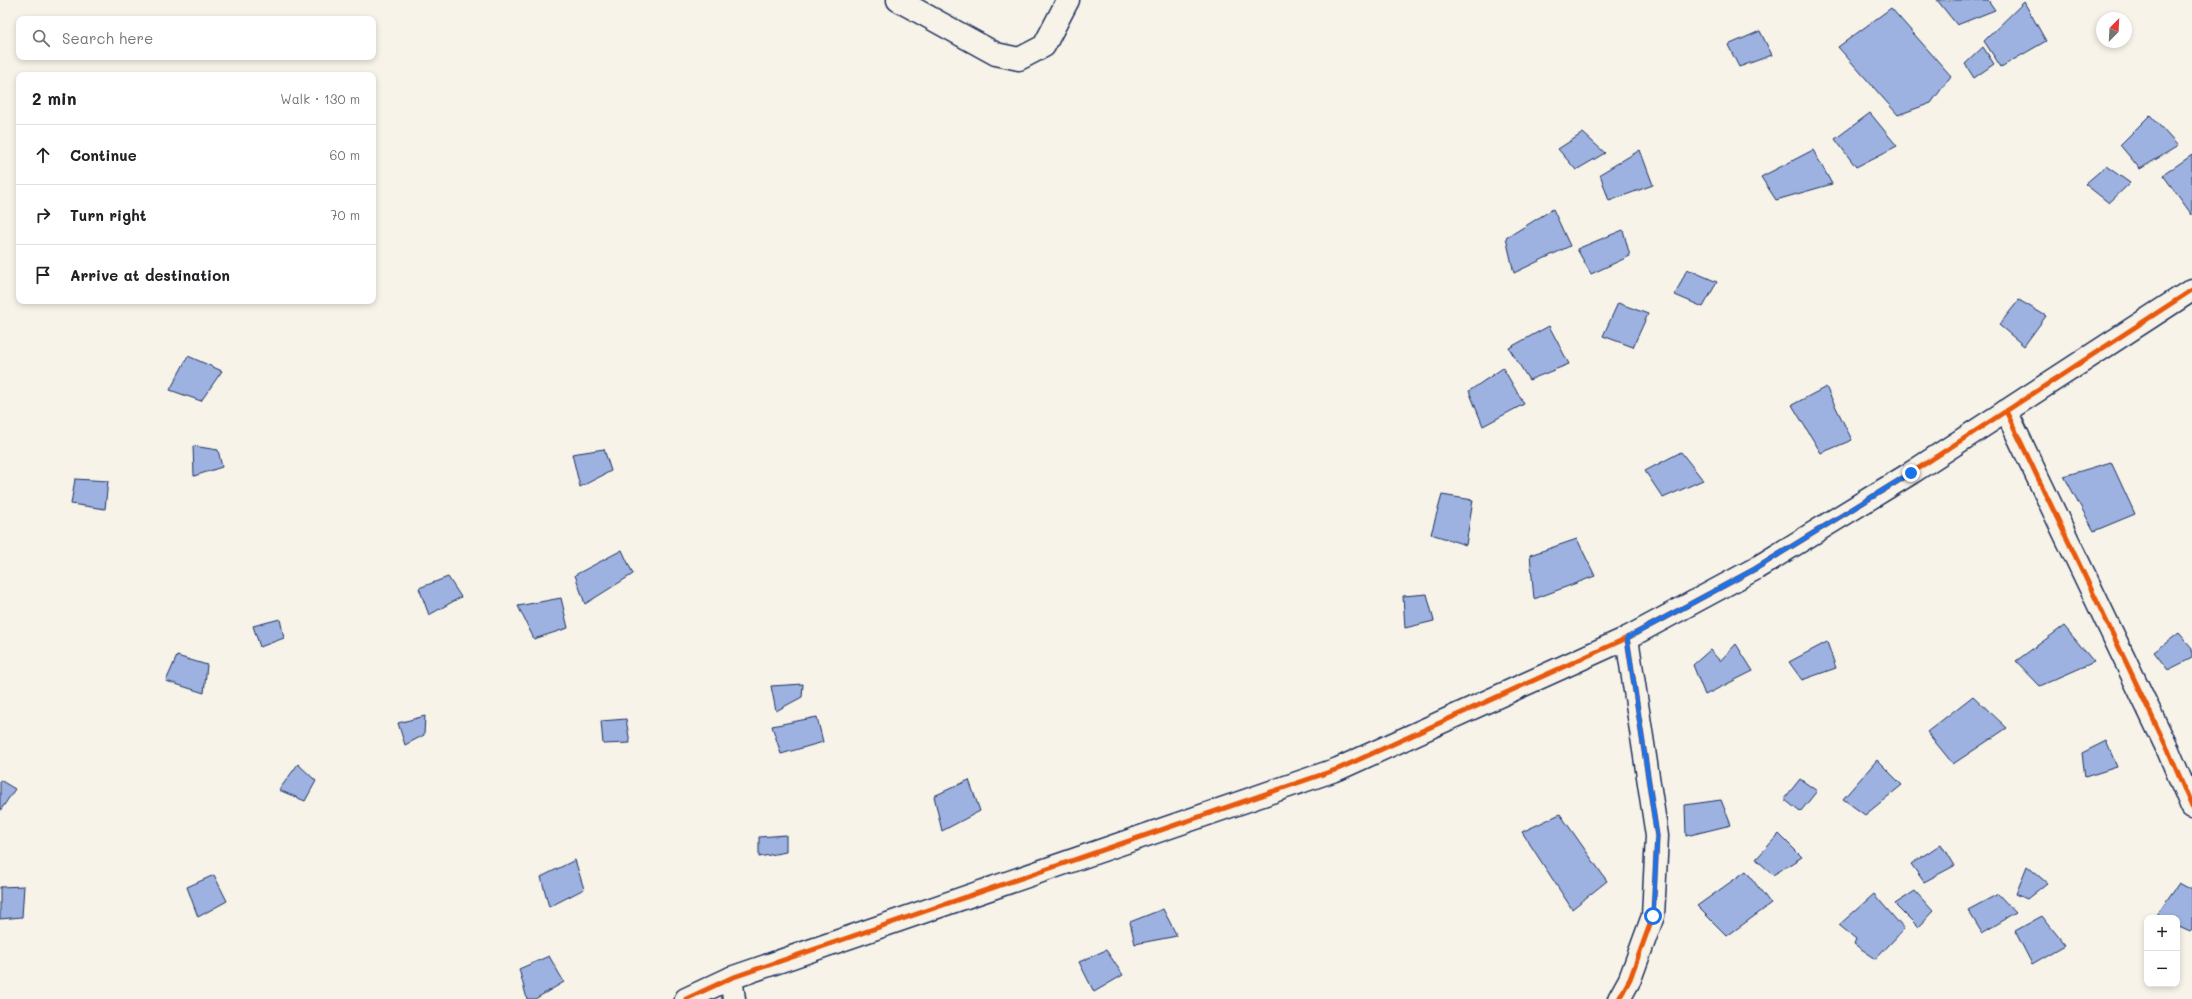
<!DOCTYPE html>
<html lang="en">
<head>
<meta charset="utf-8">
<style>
  :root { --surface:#fff; --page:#f2f2f2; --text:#202124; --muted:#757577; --line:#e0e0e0 }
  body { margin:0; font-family:Mali,sans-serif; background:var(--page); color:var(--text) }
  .controls { position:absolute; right:12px; bottom:12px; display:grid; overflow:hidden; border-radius:8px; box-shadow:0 2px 6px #0003 }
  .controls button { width:36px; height:36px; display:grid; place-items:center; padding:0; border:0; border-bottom:1px solid var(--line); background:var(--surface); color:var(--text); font:20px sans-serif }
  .compass { position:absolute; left:2096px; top:12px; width:36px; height:36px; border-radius:50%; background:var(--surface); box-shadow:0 2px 6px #0003; rotate:24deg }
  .stop { position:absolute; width:12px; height:12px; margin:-9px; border:3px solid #1a73e8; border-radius:50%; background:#fff }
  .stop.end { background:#1a73e8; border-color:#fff; box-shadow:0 1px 4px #0008 }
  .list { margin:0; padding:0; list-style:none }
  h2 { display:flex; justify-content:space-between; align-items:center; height:52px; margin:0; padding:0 16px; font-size:17px }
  h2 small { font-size:13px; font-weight:400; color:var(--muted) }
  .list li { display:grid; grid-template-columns:26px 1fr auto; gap:12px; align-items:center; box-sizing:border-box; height:60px; padding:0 16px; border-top:1px solid var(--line) }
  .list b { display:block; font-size:15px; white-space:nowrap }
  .list em { font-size:13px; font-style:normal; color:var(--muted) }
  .icon { flex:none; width:22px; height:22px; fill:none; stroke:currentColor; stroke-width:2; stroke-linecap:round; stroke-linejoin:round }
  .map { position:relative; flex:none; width:2192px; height:999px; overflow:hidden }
  .search { position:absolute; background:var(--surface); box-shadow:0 2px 6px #0003; left:16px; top:16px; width:360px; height:44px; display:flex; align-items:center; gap:10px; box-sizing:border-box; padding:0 14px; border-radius:8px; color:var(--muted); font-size:15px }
  .panel { position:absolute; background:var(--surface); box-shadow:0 2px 6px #0003; left:16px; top:72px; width:360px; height:232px; border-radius:8px }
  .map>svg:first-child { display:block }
</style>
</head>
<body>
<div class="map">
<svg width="2192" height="999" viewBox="0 0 2192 999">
  <rect width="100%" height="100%" fill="#f7f3e8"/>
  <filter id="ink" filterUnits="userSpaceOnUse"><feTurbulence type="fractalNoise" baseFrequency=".025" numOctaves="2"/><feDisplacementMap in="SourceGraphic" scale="8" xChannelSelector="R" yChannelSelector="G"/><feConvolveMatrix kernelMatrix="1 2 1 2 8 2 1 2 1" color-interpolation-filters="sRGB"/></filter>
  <g filter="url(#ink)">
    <!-- building -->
    <g fill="#9db2e0" stroke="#1b2f5e">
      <path d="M1937 0H1988L1995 10 1957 25Z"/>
      <path d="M2024 2 2046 41 2001 67 1984 41Z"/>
      <path d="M1891 8 1951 76 1931 103 1898 115 1838 47Z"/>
      <path d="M1760 31 1772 55 1739 67 1728 45Z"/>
      <path d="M1983 47 1994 64 1974 78 1965 64Z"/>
      <path d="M1870 113 1897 146 1856 167 1835 139Z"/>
      <path d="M2150 115 2178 146 2140 169 2120 145Z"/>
      <path d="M1583 133 1605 153 1576 170 1558 149Z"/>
      <path d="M1640 150 1653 185 1609 201 1600 174Z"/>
      <path d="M1813 150 1832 184 1776 200 1761 177Z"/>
      <path d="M2192 155V215L2163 175Z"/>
      <path d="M2106 166 2130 183 2109 203 2085 184Z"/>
      <path d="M1553 209 1570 246 1514 273 1506 238Z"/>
      <path d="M1623 230 1630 256 1591 274 1577 249Z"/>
      <path d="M1687 269 1717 282 1703 307 1675 295Z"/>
      <path d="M2019 300 2046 316 2024 346 1999 325Z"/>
      <path d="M1618 303 1648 314 1633 347 1603 336Z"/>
      <path d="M1549 326 1569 364 1529 380 1509 348Z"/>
      <path d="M188 356 222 371 201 401 170 390Z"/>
      <path d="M1503 368 1524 404 1483 426 1469 391Z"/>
      <path d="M1826 387 1852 440 1821 453 1792 405Z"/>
      <path d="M193 446 218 450 222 467 194 476Z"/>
      <path d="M604 449 611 471 580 487 572 454Z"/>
      <path d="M1681 452 1703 480 1663 498 1645 471Z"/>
      <path d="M2111 462 2135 514 2094 531 2064 476Z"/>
      <path d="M75 479 108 481 105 509 71 504Z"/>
      <path d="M1442 495 1473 500 1466 545 1431 534Z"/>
      <path d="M1577 539 1595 576 1534 599 1530 555Z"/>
      <path d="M622 550 633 574 585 604 575 575Z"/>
      <path d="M448 577 461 597 429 615 419 588Z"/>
      <path d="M1427 594 1434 621 1405 628 1403 596Z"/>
      <path d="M561 598 568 628 534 639 518 606Z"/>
      <path d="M280 619 284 638 260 647 253 626Z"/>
      <path d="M2064 626 2094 662 2040 686 2016 661Z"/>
      <path d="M2179 633 2192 648V658L2168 670 2154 652Z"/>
      <path d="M1827 642 1836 668 1802 680 1789 662Z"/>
      <path d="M1736 644 1753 671 1705 695 1693 665 1710 650 1720 661Z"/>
      <path d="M177 656 207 665 204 693 166 681Z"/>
      <path d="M803 684 802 697 776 711 771 686Z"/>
      <path d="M1973 696 2007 728 1953 764 1927 732Z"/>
      <path d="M425 716 424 735 405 745 398 723Z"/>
      <path d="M817 717 823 742 781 754 772 726Z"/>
      <path d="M626 719 630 743 603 744 601 721Z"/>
      <path d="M2106 741 2117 767 2085 777 2082 753Z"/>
      <path d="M1877 760 1902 785 1865 815 1843 799Z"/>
      <path d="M298 764 316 781 305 801 279 790Z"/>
      <path d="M1800 779 1817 791 1800 812 1784 799Z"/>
      <path d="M0 780 15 789 0 811Z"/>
      <path d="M969 780 980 811 942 831 934 796Z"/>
      <path d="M1721 800 1731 825 1686 836 1685 805Z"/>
      <path d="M1560 814 1607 881 1572 909 1522 832Z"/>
      <path d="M1779 834 1802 857 1773 875 1756 859Z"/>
      <path d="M786 835V852L759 857V837Z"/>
      <path d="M1941 844 1954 866 1924 882 1911 864Z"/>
      <path d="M575 860 584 889 549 907 541 877Z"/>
      <path d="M2027 866 2047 883 2027 899 2016 894Z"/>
      <path d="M1746 871 1771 904 1727 936 1697 906Z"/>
      <path d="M214 875 227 901 198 917 187 887Z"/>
      <path d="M2179 883 2192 890V930L2190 932 2177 926V918H2162L2156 915Z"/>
      <path d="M24 886 22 917 0 919V887Z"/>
      <path d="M1915 891 1933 911 1918 927 1895 904Z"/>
      <path d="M1874 894 1904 929 1876 959 1854 944 1856 939 1839 925Z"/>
      <path d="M1998 894 2016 913 1982 933 1968 910Z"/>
      <path d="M1163 909 1177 936 1135 944 1130 922Z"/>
      <path d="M2042 916 2065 945 2032 964 2015 931Z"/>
      <path d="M1106 950 1123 975 1094 992 1079 962Z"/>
      <path d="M549 956 564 982 535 999H527L519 969Z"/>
    </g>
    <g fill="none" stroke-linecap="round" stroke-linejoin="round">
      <!-- minor casing -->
      <g stroke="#1b2f5e" stroke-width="25">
        <g id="minor">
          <path d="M898 0 996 54 1019 59 1044 46 1068 0"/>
          <path d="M2006 411 2168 750 2192 807"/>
          <path d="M731 978 734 999"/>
          <path d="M686 999 731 978 1338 769 1627 638 1755 569 1911 473 2192 290"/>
          <path d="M1619 999 1630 979 1653 916 1657 836 1627 638"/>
        </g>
      </g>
      <!-- minor -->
      <use href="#minor" stroke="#f7f3e8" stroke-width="22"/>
      <!-- cycleway casing -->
      <g stroke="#f7f3e8" stroke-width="8">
        <g id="cycleway">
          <path d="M2006 411 2168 750 2192 807"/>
          <path d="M686 999 731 978 1338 769 1627 638 1755 569 1911 473 2192 290"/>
          <path d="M1619 999 1630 979 1653 916 1657 836 1627 638"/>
        </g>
      </g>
      <!-- cycleway -->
      <use href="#cycleway" stroke="#e8590c" stroke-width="5"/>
    </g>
  </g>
  <g fill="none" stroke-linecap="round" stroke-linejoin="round" filter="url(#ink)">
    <!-- route -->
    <path stroke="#1a73e8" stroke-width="5" d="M1653 916 1657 836 1627 638 1755 569 1911 473"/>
  </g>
</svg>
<div class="controls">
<button>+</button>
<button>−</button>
</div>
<svg class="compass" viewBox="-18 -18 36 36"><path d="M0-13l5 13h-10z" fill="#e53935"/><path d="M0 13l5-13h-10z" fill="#757577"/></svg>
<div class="stop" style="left:1653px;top:916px"></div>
<div class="stop end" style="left:1911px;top:473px"></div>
<div class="search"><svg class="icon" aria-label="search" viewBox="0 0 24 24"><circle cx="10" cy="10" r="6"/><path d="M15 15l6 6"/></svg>Search here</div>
<section class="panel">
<h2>2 min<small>Walk · 130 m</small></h2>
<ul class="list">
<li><svg class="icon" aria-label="ahead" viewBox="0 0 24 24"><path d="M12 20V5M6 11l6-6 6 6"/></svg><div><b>Continue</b></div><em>60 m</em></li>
<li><svg class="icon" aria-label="right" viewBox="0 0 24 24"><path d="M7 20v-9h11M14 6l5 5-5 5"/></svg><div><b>Turn right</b></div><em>70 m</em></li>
<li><svg class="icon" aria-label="arrive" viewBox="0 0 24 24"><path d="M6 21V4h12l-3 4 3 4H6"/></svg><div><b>Arrive at destination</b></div></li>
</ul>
</section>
</div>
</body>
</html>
